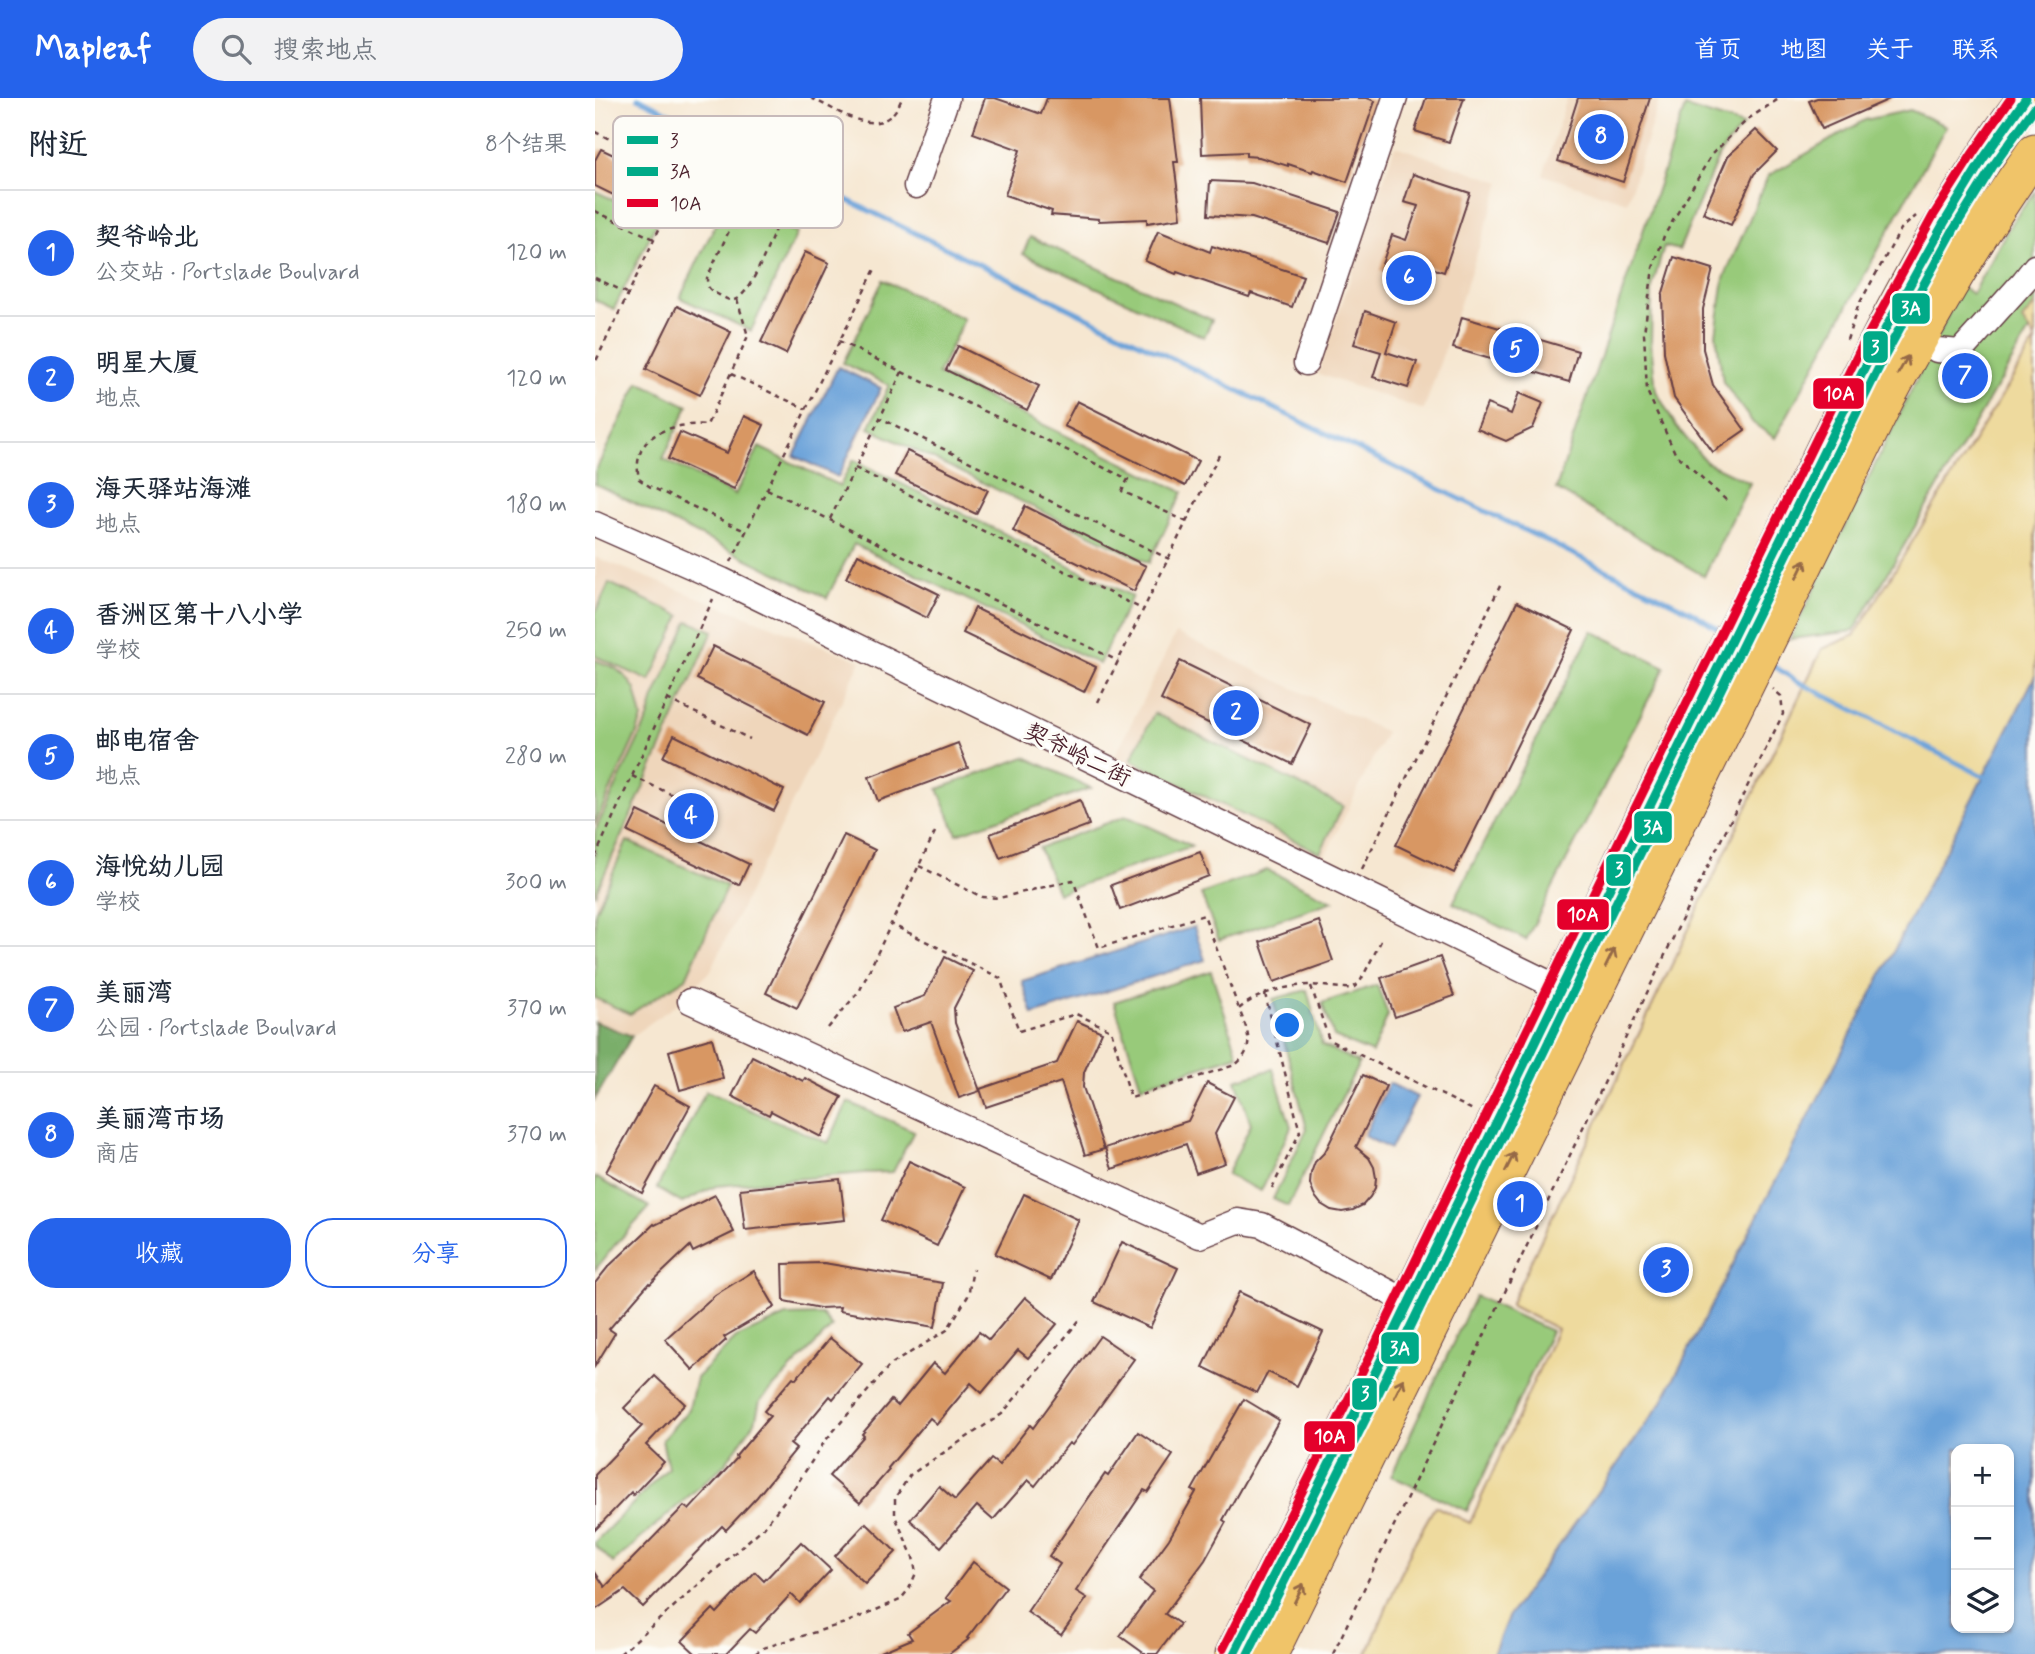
<!DOCTYPE html>
<html lang="zh">
<head>
<meta charset="utf-8">
<style>
  :root { --surface:#fff; --page:#f2f2f3; --text:#1f2937; --muted:#747a83; --line:#e0e1e3; --accent:#2563eb }
  body { margin:0; font-family:Mynerve,"LXGW WenKai TC",sans-serif; background:var(--page); color:var(--text) }
  .controls { position:absolute; right:21px; bottom:21px; display:grid; overflow:hidden; border-radius:14px; box-shadow:0 2px 5px #0004 }
  .controls button { width:63px; height:63px; display:grid; place-items:center; padding:0; border:0; border-bottom:2px solid var(--line); background:var(--surface); color:var(--text); font:35px sans-serif }
  .you { position:absolute; left:693px; top:928px; width:24px; height:24px; margin:-18px; border:5px solid #fff; border-radius:50%; background:#1a73e8; box-shadow:0 0 0 10px #1a73e833 }
  .badge { display:grid; place-items:center; width:46px; height:46px; border-radius:50%; background:var(--accent); color:#fff; font-size:23px; font-weight:700 }
  .pin { position:absolute; translate:-50% -50%; border:4px solid #fff; box-shadow:0 2px 7px #0006 }
  .list { margin:0; padding:0; list-style:none }
  h2 { display:flex; justify-content:space-between; align-items:center; height:91px; margin:0; padding:0 28px; font-size:30px }
  h2 small { font-size:23px; font-weight:400; color:var(--muted) }
  .list li { display:grid; grid-template-columns:46px 1fr auto; gap:21px; align-items:center; box-sizing:border-box; height:126px; padding:0 28px; border-top:2px solid var(--line) }
  .list b { display:block; font-size:26px; white-space:nowrap }
  .list p { margin:0; font-size:23px; white-space:nowrap; color:var(--muted) }
  .list em { font-size:23px; font-style:normal; color:var(--muted) }
  .actions { display:flex; gap:14px; padding:21px 28px }
  .actions a { flex:1; padding:16px 0; border:2px solid var(--accent); border-radius:28px; text-align:center; font-size:24px; color:var(--accent) }
  .actions .main { background:var(--accent); color:#fff }
  .icon { flex:none; width:38px; height:38px; fill:none; stroke:currentColor; stroke-width:2; stroke-linecap:round; stroke-linejoin:round }
  .map { position:relative; flex:none; width:1440px; height:1556px; overflow:hidden }
  header { display:flex; align-items:center; gap:42px; box-sizing:border-box; height:98px; padding:0 35px; background:var(--accent); color:#fff }
  header strong { font-size:33px }
  nav { display:flex; gap:38px; margin-inline-start:auto; font-size:24px }
  .search { width:490px; height:63px; background:var(--page); display:flex; align-items:center; gap:18px; box-sizing:border-box; padding:0 24px; border-radius:38px; color:var(--muted); font-size:26px }
  main { display:flex }
  aside { flex:1; background:var(--surface) }
  .map>svg:first-child { display:block }
</style>
</head>
<body>
<header>
<strong>Mapleaf</strong>
<div class="search"><svg class="icon" aria-label="search" viewBox="0 0 24 24"><circle cx="10" cy="10" r="6"/><path d="M15 15l6 6"/></svg>搜索地点</div>
<nav><a>首页</a><a>地图</a><a>关于</a><a>联系</a></nav>
</header>
<main>
<aside>
<h2>附近<small>8个结果</small></h2>
<ul class="list">
<li><span class="badge">1</span><div><b>契爷岭北</b><p>公交站 · Portslade Boulvard</p></div><em>120 m</em></li>
<li><span class="badge">2</span><div><b>明星大厦</b><p>地点</p></div><em>120 m</em></li>
<li><span class="badge">3</span><div><b>海天驿站海滩</b><p>地点</p></div><em>180 m</em></li>
<li><span class="badge">4</span><div><b>香洲区第十八小学</b><p>学校</p></div><em>250 m</em></li>
<li><span class="badge">5</span><div><b>邮电宿舍</b><p>地点</p></div><em>280 m</em></li>
<li><span class="badge">6</span><div><b>海悦幼儿园</b><p>学校</p></div><em>300 m</em></li>
<li><span class="badge">7</span><div><b>美丽湾</b><p>公园 · Portslade Boulvard</p></div><em>370 m</em></li>
<li><span class="badge">8</span><div><b>美丽湾市场</b><p>商店</p></div><em>370 m</em></li>
</ul>
<div class="actions"><a class="main">收藏</a><a>分享</a></div>
</aside>
<div class="map">
<svg width="1440" height="1556" viewBox="0 0 1440 1556">
  <rect width="100%" height="100%" fill="#fdfcf7"/>
  <filter id="ink" filterUnits="userSpaceOnUse"><feTurbulence type="fractalNoise" baseFrequency=".0143" numOctaves="2"/><feDisplacementMap in="SourceGraphic" scale="14" xChannelSelector="R" yChannelSelector="G"/><feConvolveMatrix kernelMatrix="1 2 1 2 8 2 1 2 1" color-interpolation-filters="sRGB"/></filter>
  <filter id="wash" filterUnits="userSpaceOnUse"><feTurbulence type="fractalNoise" baseFrequency=".00686" numOctaves="4" result="noise"/><feDisplacementMap in="SourceGraphic" scale="28" xChannelSelector="R" yChannelSelector="G"/><feGaussianBlur stdDeviation="1.57" result="paint"/><feColorMatrix in="noise" values="0 0 0 0 0 0 0 0 0 0 0 0 0 0 0 0 0 1.4 0 .05"/><feComposite in="paint" operator="in"/></filter>
  <g filter="url(#wash)">
    <rect width="100%" height="100%" fill="#f6e7d1"/>
    <!-- built -->
    <g fill="#efd6bb">
      <path d="M972 0H1065L1032 104 948 77Z"/>
      <path d="M800 48 906 84 829 312 723 276Z"/>
      <path d="M0 459 266 563 116 872 79 908 37 938 0 924Z"/>
      <path d="M581 535 791 634 726 766 518 662Z"/>
    </g>
    <!-- green -->
    <g fill="#98ca7a" stroke="#717452" stroke-width="2">
      <path d="M1090 9 1148 27 1124 57 1084 152 1069 148 1057 190 1056 245 1061 293 1081 328 1111 364 1155 385 1109 478 961 391Z"/>
      <path d="M1315 12 1351 28 1180 340 1158 325 1128 284 1121 236 1129 180 1173 78 1270 22Z"/>
      <path d="M0 93 63 122 19 211 0 202Z"/>
      <path d="M1440 94V223L1259 533 1195 541 1367 188 1377 196 1417 124Z"/>
      <path d="M132 102 202 135 156 233 85 200Z"/>
      <path d="M435 139 617 222 609 239 428 156Z"/>
      <path d="M288 182 369 221 343 276 588 394 554 465 274 330 294 287 248 265Z"/>
      <path d="M44 284 93 308 68 361 140 397 164 349 245 388 258 362 537 498 504 566 259 446 232 500 0 386V374Z"/>
      <path d="M14 485 86 518 55 583 0 558V516Z"/>
      <path d="M93 523 118 533 0 797V733L53 621 59 600Z"/>
      <path d="M997 533 1070 569 931 842 858 805Z"/>
      <path d="M0 562 20 570 31 579 40 591 47 620 41 637 0 726Z"/>
      <path d="M559 615 748 708 725 755 536 662Z"/>
      <path d="M430 659 496 690 362 736 343 691Z"/>
      <path d="M531 718 597 748 463 795 444 750Z"/>
      <path d="M32 743 132 788 91 880 35 916 0 900V814Z"/>
      <path d="M672 772 738 803 624 842 606 796Z"/>
      <path d="M616 873 643 957 546 988 519 904Z"/>
      <path d="M782 887 793 917 777 955 739 939 727 905Z"/>
      <path d="M712 892 727 947 764 965 693 1108 678 1101 712 1031 678 901Z"/>
      <path d="M678 971 696 1029 666 1093 632 1077 656 1026 641 982Z"/>
      <path d="M111 993 233 1045 253 1004 319 1033 298 1074 269 1075 121 1088 87 1105 62 1090Z"/>
      <path d="M0 1079 55 1109 20 1147 0 1172Z"/>
      <path d="M880 1198 956 1233 872 1413 796 1378Z"/>
      <path d="M227 1217 237 1229 165 1303 160 1324 129 1367 18 1465 0 1447V1444L73 1370 67 1342 94 1311 101 1280 141 1240 191 1218Z"/>
    </g>
    <!-- forest -->
    <path fill="#7aae6a" stroke="#62664a" stroke-width="2" d="M0 924 37 938 0 1001Z"/>
    <!-- sand -->
    <g fill="#eeda9e" stroke="#9c7c64" stroke-width="2">
      <path d="M1440 207V241L1427 222Z"/>
      <path d="M1440 243V578L1390 679 1067 1304 913 1519 898 1556H772L817 1449 840 1408 875 1425 962 1231 915 1207 1227 551 1260 537Z"/>
    </g>
    <!-- water -->
    <g fill="#6ba2d9" stroke="#5a6082" stroke-width="2" fill-rule="evenodd">
      <path d="M243 269 286 290 243 379 199 358Z"/>
      <path d="M1440 578V1556H898L913 1519 1067 1304ZM1361 1351H1414V1530H1361Z"/>
      <path d="M599 829 610 862 438 917 427 883Z"/>
      <path d="M794 985 822 999 795 1051 769 1038Z"/>
    </g>
    <g fill="none" stroke-linecap="round" stroke-linejoin="round">
      <!-- stream -->
      <g stroke="#6ba2d9" stroke-width="5">
        <path d="M43 0 1099 515 1127 533"/>
        <path d="M1176 566 1200 582 1390 679"/>
      </g>
    </g>
    <g id="blocks">
      <!-- building -->
      <g fill="#d89763">
        <path d="M390 0H400L446 16 452 0H575L583 64H579L586 120 552 125V121L504 123V121L456 117 457 113 410 97 425 52 378 35Z"/>
        <path d="M605 0H772L780 3 752 84 718 72 717 74 693 66V68L664 59 651 58V54L607 56Z"/>
        <path d="M831 0H869L854 44 820 33Z"/>
        <path d="M983 0H1055L1028 84 963 63Z"/>
        <path d="M1222 0H1297L1227 31 1214 3Z"/>
        <path d="M1161 32 1182 53 1159 76 1136 127 1108 115 1133 58Z"/>
        <path d="M6 51 73 83 57 116 0 88V62Z"/>
        <path d="M818 76 875 95 849 174 821 165 816 182 785 172 797 137 811 142 823 108 809 104Z"/>
        <path d="M615 83 657 85 745 114 734 145 657 120 613 117Z"/>
        <path d="M563 133 615 154 617 148 708 178 697 209 656 195 654 199 582 174 581 176 550 163Z"/>
        <path d="M210 154 234 165 191 256 166 244Z"/>
        <path d="M1079 159 1118 171 1108 211V251L1118 287 1150 332 1118 354 1079 300 1069 254 1067 198Z"/>
        <path d="M82 208 136 234 105 297 51 271Z"/>
        <path d="M770 213 801 224 791 254 822 264 813 290 778 279 786 254 759 246Z"/>
        <path d="M867 219 983 253 974 284 858 250Z"/>
        <path d="M363 248 444 288 432 312 351 272Z"/>
        <path d="M924 295 948 305 938 330 911 343 882 331 892 306 916 316Z"/>
        <path d="M482 303 603 363 590 388 469 328Z"/>
        <path d="M149 318 169 327 139 391 73 361 85 334 132 355Z"/>
        <path d="M312 353 393 392 381 416 300 377Z"/>
        <path d="M430 408 551 468 539 493 418 433Z"/>
        <path d="M263 456 344 496 332 520 251 480Z"/>
        <path d="M922 504 979 532 859 775 801 747Z"/>
        <path d="M380 510 501 569 489 594 368 535Z"/>
        <path d="M118 548 230 604 213 637 102 581Z"/>
        <path d="M585 563 716 627 697 666 566 602Z"/>
        <path d="M79 637 189 692 179 713 68 659Z"/>
        <path d="M363 645 373 670 283 703 274 679Z"/>
        <path d="M485 702 494 727 405 760 395 736Z"/>
        <path d="M43 713 154 766 144 787 33 734Z"/>
        <path d="M249 737 280 752 202 910 171 895Z"/>
        <path d="M605 754 614 778 525 812 516 787Z"/>
        <path d="M724 823 738 863 679 884 665 844Z"/>
        <path d="M350 859 378 873 359 910 360 925 385 993 364 1000 336 924 307 934 298 910 330 898Z"/>
        <path d="M845 859 859 898 800 919 786 880Z"/>
        <path d="M482 923 507 934 489 974 488 989 509 1051 490 1057 466 984 391 1009 385 991 462 965Z"/>
        <path d="M117 940 128 980 85 992 74 953Z"/>
        <path d="M157 958 208 983 210 980 247 999 226 1039 176 1013 174 1017 137 998Z"/>
        <path d="M768 977 791 988 761 1049 774 1060 779 1069 781 1080 780 1090 775 1099 768 1107 758 1112 747 1114 736 1112 726 1106 719 1097 715 1086 716 1075 720 1064 730 1054Z"/>
        <path d="M612 985 639 999 620 1036 630 1065 601 1075 591 1046 517 1071 510 1050 593 1023Z"/>
        <path d="M59 988 95 1008 47 1095 11 1074Z"/>
        <path d="M314 1063 370 1089 342 1148 286 1122Z"/>
        <path d="M245 1081 250 1122 150 1132 145 1091Z"/>
        <path d="M429 1096 484 1122 456 1182 400 1156Z"/>
        <path d="M120 1097 139 1134 98 1154 95 1148 55 1186 54 1185 14 1231 20 1235 0 1268V1185L13 1169 59 1126 60 1127Z"/>
        <path d="M527 1144 583 1170 555 1230 499 1204Z"/>
        <path d="M229 1165 348 1185 340 1229 244 1213 245 1209 225 1210 189 1203 188 1166Z"/>
        <path d="M159 1173 180 1209 129 1239 131 1242 98 1272 70 1241 120 1197Z"/>
        <path d="M644 1194 728 1234 702 1288 673 1274 662 1295 608 1269Z"/>
        <path d="M430 1199 462 1226 433 1260 423 1252 387 1295 376 1285 342 1326 335 1320 293 1370 294 1372 265 1405 234 1378 269 1338 267 1336 296 1302 303 1308 338 1265 350 1275 384 1234 394 1242Z"/>
        <path d="M505 1238 539 1261 477 1347 474 1345 440 1388 433 1382 398 1422 382 1408 346 1449 315 1422 344 1388 360 1402 396 1361 404 1367 435 1327 438 1330Z"/>
        <path d="M235 1240 267 1266 238 1301 235 1298 195 1346 201 1351 162 1399 131 1432 127 1428 48 1509 30 1492 0 1512V1474L10 1489 89 1408 94 1412 142 1360 141 1358 175 1318 169 1313 198 1279 201 1281Z"/>
        <path d="M60 1278 90 1306 51 1347 69 1364 38 1397 36 1394 0 1432V1377L47 1328 29 1310Z"/>
        <path d="M649 1301 684 1322 628 1422 631 1424 610 1462 570 1516 585 1526 562 1556H550L525 1538 558 1493 544 1482 574 1441 601 1394 597 1392Z"/>
        <path d="M543 1334 578 1357 553 1394 549 1392 481 1493 492 1500 466 1537 432 1514 465 1466 454 1458 510 1376 513 1378Z"/>
        <path d="M271 1425 301 1454 270 1486 240 1458Z"/>
        <path d="M206 1444 236 1472 205 1505 196 1496 160 1535 155 1531 131 1556H101L87 1543 118 1511 122 1515 160 1474 169 1483Z"/>
        <path d="M378 1464 411 1489 372 1540 374 1541 354 1556H281L317 1541 313 1535 356 1503 351 1500Z"/>
      </g>
    </g>
  </g>
  <g filter="url(#ink)">
    <use href="#blocks" fill-opacity="0" stroke="#643d44" stroke-width="2"/>
    <g fill="none" stroke-linecap="round" stroke-linejoin="round">
      <!-- minor casing -->
      <g stroke="#643d44" stroke-width="27">
        <g id="minor">
          <path d="M321 88 352 0"/>
          <path d="M1342 252 1365 254 1429 183 1440 169"/>
          <path d="M711 265 800 0"/>
          <path d="M0 426 127 482 964 890"/>
          <path d="M95 903 605 1138 643 1123 667 1127 813 1204"/>
        </g>
      </g>
      <!-- highway casing -->
      <g stroke="#643d44" stroke-width="39">
        <g id="highway">
          <path d="M639 1556C683 1467 729 1378 773 1289 897 1034 1019 777 1146 523 1235 345 1312 161 1431 0"/>
          <path d="M674 1556 1290 302C1337 215 1383 134 1440 54"/>
        </g>
      </g>
      <!-- path -->
      <g stroke="#643d44" stroke-width="2.5" stroke-dasharray="5 5" stroke-linecap="butt">
        <path d="M216 0C247 14 289 47 307 0"/>
        <path d="M0 34 90 77 0 265"/>
        <path d="M158 111C171 115 181 120 179 135 172 150 155 198 139 202 133 203 129 199 124 197 115 192 112 191 112 180L141 118 146 114Z"/>
        <path d="M0 113 59 141"/>
        <path d="M0 180 32 195"/>
        <path d="M142 201 153 238 112 327C76 324 35 337 44 381L54 388 150 433"/>
        <path d="M1252 242 1263 208 1306 131 1321 118"/>
        <path d="M244 243 307 274 285 320"/>
        <path d="M307 274 533 381 527 393 592 424"/>
        <path d="M136 276 211 311"/>
        <path d="M260 370 549 512"/>
        <path d="M172 391 523 563"/>
        <path d="M1131 402 1080 355 1052 293 1049 235 1058 170 1069 138 1117 56 1153 21 1185 0"/>
        <path d="M235 421 285 320 574 461"/>
        <path d="M136 464 281 169"/>
        <path d="M72 601 155 641"/>
        <path d="M503 604 625 355"/>
        <path d="M37 678 118 716"/>
        <path d="M340 734 296 826 405 880 424 933 481 916 516 932 536 1000 640 967C662 950 652 932 644 911 661 896 689 888 713 887 728 887 743 891 758 890L765 884 786 843"/>
        <path d="M0 759 118 501"/>
        <path d="M324 768 387 799 404 800 478 782 504 850 609 817 644 911"/>
        <path d="M767 771 907 484"/>
        <path d="M716 888 734 942 878 1012"/>
        <path d="M670 896 705 1034 675 1094"/>
        <path d="M233 930 265 892 296 826"/>
        <path d="M25 1556 169 1429 200 1389 230 1343 295 1267 352 1232 373 1198 378 1171"/>
        <path d="M160 1556 168 1550 250 1525 305 1502 314 1491 321 1475 318 1459 300 1418V1400L315 1377 407 1316 487 1219"/>
        <path d="M738 1556 1088 819 1188 616 1186 598 1178 591"/>
      </g>
      <!-- minor -->
      <use href="#minor" stroke="#fff" stroke-width="24"/>
      <!-- highway -->
      <use href="#highway" stroke="#f0c469" stroke-width="37"/>
      <!-- bus-1 casing -->
      <g stroke="#fdfcf7" stroke-width="14">
        <path id="bus-1" d="M639 1556 773 1289 1005 810 1277 255 1349 125 1388 61 1431 0"/>
      </g>
      <!-- bus-2 casing -->
      <g stroke="#fdfcf7" stroke-width="14">
        <path id="bus-2" d="M653 1556 784 1294 1016 815 1288 261 1359 131 1398 68 1440 9"/>
      </g>
      <!-- bus-3 casing -->
      <g stroke="#fdfcf7" stroke-width="14">
        <path id="bus-3" d="M628 1551 762 1284 994 804 1266 250 1338 118 1378 55 1416 0"/>
      </g>
      <!-- bus-1 -->
      <use href="#bus-1" stroke="#0a8" stroke-width="9"/>
      <!-- bus-2 -->
      <use href="#bus-2" stroke="#0a8" stroke-width="9"/>
      <!-- bus-3 -->
      <use href="#bus-3" stroke="#e4002b" stroke-width="9"/>
    </g>
    <!-- one-way arrows -->
    <defs><path id="oneway-shaft" d="M-6 0H5M1.5-3L5.5 0L1.5 3" fill="none" stroke-width="1.6" stroke-linecap="round" stroke-linejoin="round" transform="scale(1.75)"/></defs>
    <g stroke="#956947">
      <use href="#oneway-shaft" transform="translate(1308 267) rotate(-61)"/>
      <use href="#oneway-shaft" transform="translate(1206 471) rotate(-64)"/>
      <use href="#oneway-shaft" transform="translate(1015 860) rotate(-64)"/>
      <use href="#oneway-shaft" transform="translate(915 1064) rotate(-64)"/>
      <use href="#oneway-shaft" transform="translate(804 1290) rotate(-64)"/>
      <use href="#oneway-shaft" transform="translate(704 1495) rotate(-64)"/>
    </g>
  </g>
  <g text-anchor="middle" stroke-width="6" stroke-linejoin="round" paint-order="stroke">
    <!-- street labels -->
    <g font-size="23" fill="#4a1f2b" stroke="#fdfcf7">
      <text transform="translate(483 656) rotate(26)" y="8">契爷岭二街</text>
    </g>
  </g>
  <!-- legend -->
  <rect x="18" y="18" width="230" height="112" rx="10" fill="#fdfcf7" stroke="#c7baba" stroke-width="2"/>
  <rect x="32" y="38" width="31" height="8" fill="#0a8"/>
  <rect x="32" y="69" width="31" height="9" fill="#0a8"/>
  <rect x="32" y="101" width="31" height="8" fill="#e4002b"/>
  <g font-size="19" fill="#4a1f2b">
    <text x="75" y="49">3</text>
    <text x="75" y="80">3A</text>
    <text x="75" y="112">10A</text>
  </g>
  <g stroke="#fdfcf7" stroke-width="2.5">
    <rect x="1296" y="194" width="40" height="33" rx="7" fill="#0a8"/>
    <rect x="1267" y="232" width="27" height="34" rx="7" fill="#0a8"/>
    <rect x="1217" y="279" width="53" height="33" rx="7" fill="#e4002b"/>
    <rect x="1038" y="712" width="40" height="34" rx="7" fill="#0a8"/>
    <rect x="1010" y="755" width="27" height="34" rx="7" fill="#0a8"/>
    <rect x="961" y="800" width="54" height="33" rx="7" fill="#e4002b"/>
    <rect x="785" y="1233" width="40" height="34" rx="7" fill="#0a8"/>
    <rect x="756" y="1279" width="27" height="34" rx="7" fill="#0a8"/>
    <rect x="708" y="1322" width="53" height="33" rx="7" fill="#e4002b"/>
  </g>
  <g font-size="19" text-anchor="middle" font-weight="bold" fill="#fff">
    <text x="1316" y="217">3A</text>
    <text x="1280" y="256">3</text>
    <text x="1244" y="302">10A</text>
    <text x="1058" y="736">3A</text>
    <text x="1024" y="778">3</text>
    <text x="988" y="823">10A</text>
    <text x="805" y="1257">3A</text>
    <text x="770" y="1302">3</text>
    <text x="735" y="1345">10A</text>
  </g>
</svg>
<div class="controls">
<button>+</button>
<button>−</button>
<button><svg class="icon" aria-label="layers" viewBox="0 0 24 24"><path d="M12 4l9 5-9 5-9-5zM3 14l9 5 9-5"/></svg></button>
</div>
<div class="you"></div>
<div class="pin badge" style="left:925px;top:1106px">1</div>
<div class="pin badge" style="left:641px;top:615px">2</div>
<div class="pin badge" style="left:1071px;top:1172px">3</div>
<div class="pin badge" style="left:96px;top:718px">4</div>
<div class="pin badge" style="left:921px;top:252px">5</div>
<div class="pin badge" style="left:814px;top:180px">6</div>
<div class="pin badge" style="left:1370px;top:278px">7</div>
<div class="pin badge" style="left:1006px;top:39px">8</div>
</div>
</main>
</body>
</html>
